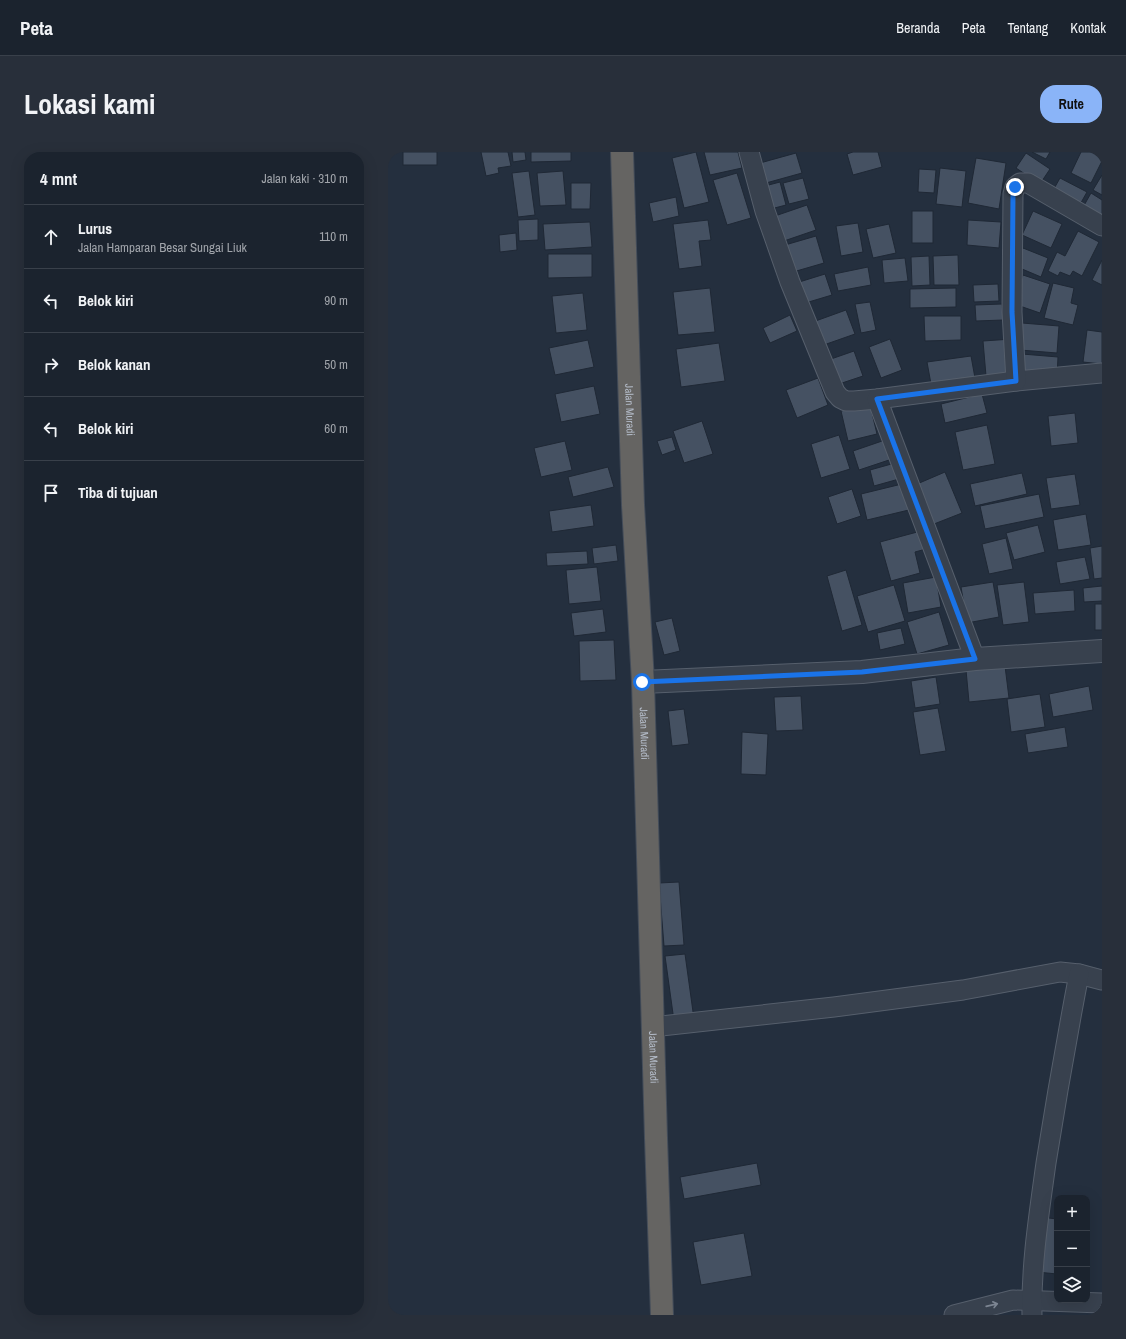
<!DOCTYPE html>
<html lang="id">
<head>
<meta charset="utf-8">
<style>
  :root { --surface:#1b232e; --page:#282f3a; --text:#f1f3f6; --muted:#a0a4aa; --line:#39404a; --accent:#8ab4f8 }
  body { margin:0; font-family:"Archivo Narrow",sans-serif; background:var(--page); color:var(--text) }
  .controls { position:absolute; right:12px; bottom:12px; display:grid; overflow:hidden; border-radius:8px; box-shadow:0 4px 16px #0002 }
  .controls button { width:36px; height:36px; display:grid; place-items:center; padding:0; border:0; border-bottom:1px solid var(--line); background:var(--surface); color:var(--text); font:20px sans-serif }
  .stop { position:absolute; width:12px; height:12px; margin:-9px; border:3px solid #1a73e8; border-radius:50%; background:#fff }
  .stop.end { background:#1a73e8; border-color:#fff; box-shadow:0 1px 4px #0008 }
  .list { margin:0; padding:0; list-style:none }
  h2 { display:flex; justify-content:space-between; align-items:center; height:52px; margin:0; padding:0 16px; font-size:17px }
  h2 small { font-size:13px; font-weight:400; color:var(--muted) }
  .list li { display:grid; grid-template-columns:26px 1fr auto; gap:12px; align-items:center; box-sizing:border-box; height:64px; padding:0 16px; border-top:1px solid var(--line) }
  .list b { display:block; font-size:15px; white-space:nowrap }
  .list p { margin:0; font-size:13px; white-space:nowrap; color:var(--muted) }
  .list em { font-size:13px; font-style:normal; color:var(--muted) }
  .icon { flex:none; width:22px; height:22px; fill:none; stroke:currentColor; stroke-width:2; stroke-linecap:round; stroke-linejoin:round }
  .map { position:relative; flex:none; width:714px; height:1163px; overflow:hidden; border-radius:16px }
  header { display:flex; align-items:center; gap:24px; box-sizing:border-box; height:56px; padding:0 20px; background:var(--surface); border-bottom:1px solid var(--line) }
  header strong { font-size:19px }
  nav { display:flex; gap:22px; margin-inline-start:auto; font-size:14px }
  .intro { display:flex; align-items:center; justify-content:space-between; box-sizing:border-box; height:96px; padding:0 24px }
  h1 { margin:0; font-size:28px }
  .button { padding:10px 18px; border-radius:16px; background:var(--accent); color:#111; font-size:14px; font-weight:700 }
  main { display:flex; gap:24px; padding:0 24px }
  aside { flex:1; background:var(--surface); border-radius:16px; box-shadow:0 4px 16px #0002 }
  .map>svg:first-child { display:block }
</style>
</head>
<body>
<header>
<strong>Peta</strong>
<nav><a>Beranda</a><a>Peta</a><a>Tentang</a><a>Kontak</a></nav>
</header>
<div class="intro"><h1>Lokasi kami</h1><a class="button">Rute</a></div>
<main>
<aside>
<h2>4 mnt<small>Jalan kaki · 310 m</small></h2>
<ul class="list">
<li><svg class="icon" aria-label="ahead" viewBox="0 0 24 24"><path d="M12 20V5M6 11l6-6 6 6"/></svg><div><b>Lurus</b><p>Jalan Hamparan Besar Sungai Liuk</p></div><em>110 m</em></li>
<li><svg class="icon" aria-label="left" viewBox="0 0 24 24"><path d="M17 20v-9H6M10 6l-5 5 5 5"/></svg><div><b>Belok kiri</b></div><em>90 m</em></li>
<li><svg class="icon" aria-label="right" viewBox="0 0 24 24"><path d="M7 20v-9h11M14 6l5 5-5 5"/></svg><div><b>Belok kanan</b></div><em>50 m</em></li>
<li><svg class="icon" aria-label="left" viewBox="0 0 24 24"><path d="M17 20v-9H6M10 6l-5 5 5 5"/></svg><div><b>Belok kiri</b></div><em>60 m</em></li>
<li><svg class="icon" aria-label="arrive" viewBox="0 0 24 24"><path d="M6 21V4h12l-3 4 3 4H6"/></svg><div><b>Tiba di tujuan</b></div></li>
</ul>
</aside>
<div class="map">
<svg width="714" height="1163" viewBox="0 0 714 1163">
  <rect width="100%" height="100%" fill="#242f3e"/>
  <!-- building -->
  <g fill="#455162" stroke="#1f2835">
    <rect x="15" y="0" width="34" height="13"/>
    <path d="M93 0H120L123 14 110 16 111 21 98 24Z"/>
    <path d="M124 0H137L138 8 125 10Z"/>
    <path d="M143 0H183V9L143 10Z"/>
    <path d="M308 0 321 50 296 56 284 6Z"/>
    <path d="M316 0H350L354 16 322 23Z"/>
    <path d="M465 0H490L494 15 465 23 459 2Z"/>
    <path d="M644 0H662L658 7Z"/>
    <path d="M693 0H705L714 4V9L703 31 683 21Z"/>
    <path d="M408 1 414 21 378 31 372 11Z"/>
    <path d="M638 1 662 17 652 32 628 16Z"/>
    <path d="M588 6 618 11 611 57 580 51Z"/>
    <path d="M552 16 578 19 574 55 548 52Z"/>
    <path d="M531 17 548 18 546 41 530 40Z"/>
    <path d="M141 19 147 63 130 65 124 21Z"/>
    <path d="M175 19 178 53 152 54 149 21Z"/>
    <path d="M349 21 363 66 339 73 325 28Z"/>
    <path d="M714 23V43L705 38Z"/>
    <path d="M415 26 421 47 401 52 395 31Z"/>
    <path d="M672 26 699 40 690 56 663 42Z"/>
    <path d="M392 30 398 53 379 58 373 35Z"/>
    <path d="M183 31H203L202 57H183Z"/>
    <path d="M703 41 714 48V65L694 57Z"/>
    <path d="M288 45 291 64 265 70 261 51Z"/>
    <path d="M419 53 428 78 393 90 384 65Z"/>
    <rect x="524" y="59" width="21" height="32"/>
    <path d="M645 59 674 72 663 96 634 83Z"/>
    <path d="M150 67V88L131 89 130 68Z"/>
    <path d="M320 68 323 88 311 89 314 114 291 117 285 72Z"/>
    <path d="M580 68 613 70 611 96 579 93Z"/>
    <path d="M202 70 204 95 157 98 155 72Z"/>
    <path d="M470 71 475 100 453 104 448 74Z"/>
    <path d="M501 72 508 101 485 106 478 77Z"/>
    <path d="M690 79 711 90 694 124 685 119 682 124 672 120 670 124 660 119 669 100 677 104Z"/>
    <path d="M128 81 129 98 112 100 111 83Z"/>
    <path d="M428 84 436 111 405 120 397 93Z"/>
    <path d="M635 96 660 106 653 125 627 114Z"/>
    <path d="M160 102H204V125L160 126Z"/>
    <path d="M570 103 571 133H546L545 104Z"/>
    <path d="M541 104 542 133 524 134 523 105Z"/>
    <path d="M517 106 520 129 496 131 494 108Z"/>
    <path d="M714 108V133L704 128Z"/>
    <path d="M480 115 483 133 450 139 446 122Z"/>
    <path d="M437 122 444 143 414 152 408 131Z"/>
    <path d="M635 123 662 132 652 161 626 152Z"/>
    <path d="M665 131 686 136 683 151 690 153 685 173 656 166Z"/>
    <path d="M610 132 611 149 586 150 585 133Z"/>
    <path d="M322 136 327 180 290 183 285 140Z"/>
    <path d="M568 136V155L522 156V137Z"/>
    <path d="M195 141 199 178 168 181 164 144Z"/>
    <path d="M482 150 488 178 473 181 467 152Z"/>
    <path d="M614 152 615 168 588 169 587 153Z"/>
    <path d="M458 158 467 182 430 195 422 171Z"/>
    <path d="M402 163 409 179 382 191 375 176Z"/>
    <path d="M536 164H573V188L537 189Z"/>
    <path d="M634 171 671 174 669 201 632 198Z"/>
    <path d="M699 178 714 180V212L695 210Z"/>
    <path d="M502 187 514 218 493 226 481 195Z"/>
    <path d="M624 187 626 222 598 224 595 189Z"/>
    <path d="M200 188 206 215 167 223 161 196Z"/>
    <path d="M331 191 337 229 293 235 288 197Z"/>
    <path d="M466 199 475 224 451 232 443 207Z"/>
    <path d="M634 202 670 205 669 225 632 221Z"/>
    <path d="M583 204 587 226 543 232 539 210Z"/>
    <path d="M430 226 440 253 409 266 398 238Z"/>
    <path d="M206 234 212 262 173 270 167 242Z"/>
    <path d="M594 242 599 261 557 271 553 252Z"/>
    <path d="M482 253 489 282 460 289 453 259Z"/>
    <path d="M687 261 690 291 663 294 660 264Z"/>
    <path d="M314 269 325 302 296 311 285 279Z"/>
    <path d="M599 273 607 312 575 318 567 280Z"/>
    <path d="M451 283 462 317 433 326 423 292Z"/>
    <path d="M284 285 288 298 274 303 269 289Z"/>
    <path d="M497 288 504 307 471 318 465 299Z"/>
    <path d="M177 289 184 318 153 325 146 296Z"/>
    <path d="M507 311 511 327 486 334 482 318Z"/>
    <path d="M220 315 226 335 185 345 180 325Z"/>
    <path d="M557 320 574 361 546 372 529 332Z"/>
    <path d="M634 321 639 342 587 354 582 332Z"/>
    <path d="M687 322 692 353 663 357 658 326Z"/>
    <path d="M518 331 525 357 479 368 473 342Z"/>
    <path d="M464 337 473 364 449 372 440 345Z"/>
    <path d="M651 342 656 365 597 377 592 354Z"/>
    <path d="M203 353 206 374 164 380 161 359Z"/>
    <path d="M698 362 703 393 670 398 665 368Z"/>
    <path d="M650 373 657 400 626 408 618 381Z"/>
    <path d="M533 379 538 397 527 400 532 421 503 429 492 390Z"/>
    <path d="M618 386 625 417 601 422 594 392Z"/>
    <path d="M228 393 230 409 206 412 204 396Z"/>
    <path d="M714 394V426L706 427 702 396Z"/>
    <path d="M199 399 200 412 159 414 158 401Z"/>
    <path d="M697 405 702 427 672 432 668 410Z"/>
    <path d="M209 415 213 449 181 452 178 418Z"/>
    <path d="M458 418 474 473 454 479 439 424Z"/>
    <path d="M548 425 553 455 520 461 515 431Z"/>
    <path d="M605 430 611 465 579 471 573 435Z"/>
    <path d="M636 430 641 470 615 473 609 433Z"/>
    <path d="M506 433 517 469 480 480 469 444Z"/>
    <path d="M714 434V449L696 450 695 436Z"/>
    <path d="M686 438 687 459 647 462 645 441Z"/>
    <rect x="707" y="452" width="7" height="26"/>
    <path d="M215 457 218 480 186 484 183 461Z"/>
    <path d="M551 460 561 493 529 502 519 470Z"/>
    <path d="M284 466 292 499 276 503 267 470Z"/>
    <path d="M513 476 517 492 492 498 489 481Z"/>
    <path d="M226 488 228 528 192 529 191 489Z"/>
    <path d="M617 514 621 546 581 550 578 518Z"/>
    <path d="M548 525 552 552 527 556 523 529Z"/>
    <path d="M701 534 705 558 665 565 661 542Z"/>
    <path d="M652 542 657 575 623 580 619 547Z"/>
    <path d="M413 544 415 578 388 579 386 545Z"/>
    <path d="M550 556 558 599 532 603 525 560Z"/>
    <path d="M296 557 301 592 284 594 280 559Z"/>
    <path d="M677 575 680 595 640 601 637 582Z"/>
    <path d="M354 580 380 582 378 623 353 622Z"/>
    <path d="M291 730 296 793 276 794 271 731Z"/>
    <path d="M297 802 306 867 286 869 277 804Z"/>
    <path d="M369 1011 373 1033 296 1047 292 1025Z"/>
    <path d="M653 1065 669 1067V1122L649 1120Z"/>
    <path d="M356 1081 364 1124 313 1133 305 1090Z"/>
  </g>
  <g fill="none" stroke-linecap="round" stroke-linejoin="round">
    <!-- minor casing -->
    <g stroke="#565f6c" stroke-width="21">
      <g id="minor">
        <path d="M361 0 377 59 402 130 447 240 452 246 458 249H466L489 247 628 229 714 221"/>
        <path d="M628 229 624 160 625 42 627 35 632 31H640L714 74"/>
        <path d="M489 247 587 507"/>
        <path d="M264 875 446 855 575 838 672 820 691 822 714 828"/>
        <path d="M566 1163 625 1148 714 1151"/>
        <path d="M644 1163C643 1112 651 1062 658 1011 668 948 679 885 691 822"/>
      </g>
    </g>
    <!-- tertiary casing -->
    <g stroke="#565f6c" stroke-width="24">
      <path id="tertiary" d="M255 530 474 520 587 507 714 499"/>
    </g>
    <!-- trunk casing -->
    <g stroke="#434c59" stroke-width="24">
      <g id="trunk">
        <path id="s1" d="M234 0 245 353 255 530 268 986 274 1163"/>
      </g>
    </g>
    <!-- minor -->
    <use href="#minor" stroke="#38414e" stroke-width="19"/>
    <!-- tertiary -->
    <use href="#tertiary" stroke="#38414e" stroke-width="22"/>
    <!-- trunk -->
    <use href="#trunk" stroke="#656462" stroke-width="22"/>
  </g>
  <!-- one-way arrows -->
  <defs><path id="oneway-shaft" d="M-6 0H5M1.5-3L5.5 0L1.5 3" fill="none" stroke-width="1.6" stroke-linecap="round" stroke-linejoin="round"/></defs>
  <use stroke="#7c8592" href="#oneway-shaft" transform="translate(604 1153) rotate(-13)"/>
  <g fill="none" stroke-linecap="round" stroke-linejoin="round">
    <!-- route -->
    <path stroke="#1a73e8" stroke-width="5" d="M254 530 474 520 587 507 489 247 628 229 624 160 625 42 627 35"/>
  </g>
  <g text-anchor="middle" stroke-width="3" stroke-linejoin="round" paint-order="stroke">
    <!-- street labels -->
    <g font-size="11" fill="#b4bcc9" stroke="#1d2633">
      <text dy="4" stroke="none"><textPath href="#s1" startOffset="258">Jalan Muradi</textPath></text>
      <text dy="4" stroke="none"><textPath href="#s1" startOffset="582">Jalan Muradi</textPath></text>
      <text dy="4" stroke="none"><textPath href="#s1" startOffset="906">Jalan Muradi</textPath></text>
    </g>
  </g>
</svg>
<div class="controls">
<button>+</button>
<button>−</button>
<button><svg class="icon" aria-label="layers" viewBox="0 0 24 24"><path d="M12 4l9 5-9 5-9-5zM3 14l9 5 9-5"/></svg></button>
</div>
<div class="stop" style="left:254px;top:530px"></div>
<div class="stop end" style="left:627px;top:35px"></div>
</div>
</main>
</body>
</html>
